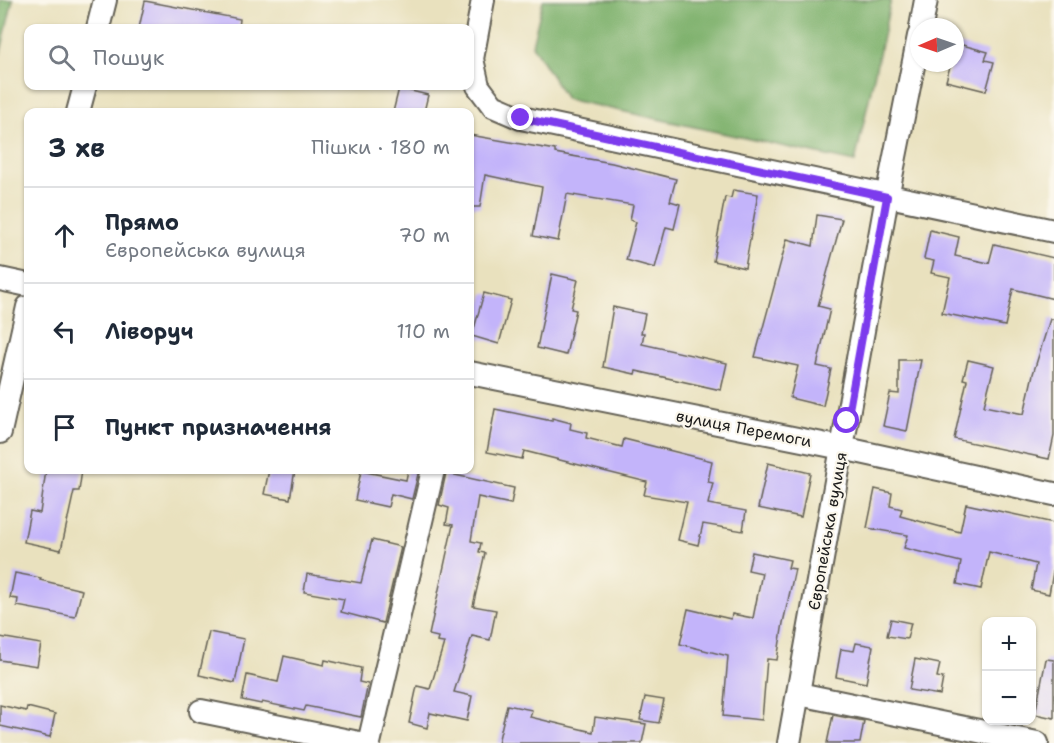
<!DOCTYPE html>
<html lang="uk">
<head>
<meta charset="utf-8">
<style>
  :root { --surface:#fff; --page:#f6f6f7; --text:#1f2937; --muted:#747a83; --line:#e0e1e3 }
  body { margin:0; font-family:"Shantell Sans",sans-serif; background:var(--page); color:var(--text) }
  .controls { position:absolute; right:18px; bottom:18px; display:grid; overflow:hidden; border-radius:12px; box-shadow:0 2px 4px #0004 }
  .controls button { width:54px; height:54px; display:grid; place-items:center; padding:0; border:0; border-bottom:2px solid var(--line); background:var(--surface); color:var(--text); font:30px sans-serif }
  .compass { position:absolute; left:910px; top:18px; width:54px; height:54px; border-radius:50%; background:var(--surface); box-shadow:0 2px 4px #0004; rotate:268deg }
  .stop { position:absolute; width:18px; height:18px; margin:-14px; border:4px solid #7c3aed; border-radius:50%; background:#fff }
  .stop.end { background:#7c3aed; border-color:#fff; box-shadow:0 2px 6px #0008 }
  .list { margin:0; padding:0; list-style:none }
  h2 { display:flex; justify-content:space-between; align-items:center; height:78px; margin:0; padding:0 24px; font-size:26px }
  h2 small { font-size:20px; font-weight:400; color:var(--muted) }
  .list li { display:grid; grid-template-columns:39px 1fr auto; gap:18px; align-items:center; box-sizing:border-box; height:96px; padding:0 24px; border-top:2px solid var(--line) }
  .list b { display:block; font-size:22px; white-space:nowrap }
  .list p { margin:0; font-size:20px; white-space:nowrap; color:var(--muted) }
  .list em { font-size:20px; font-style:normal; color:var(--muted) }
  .icon { flex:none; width:33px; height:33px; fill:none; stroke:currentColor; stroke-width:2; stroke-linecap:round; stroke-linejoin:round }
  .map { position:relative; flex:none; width:1054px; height:743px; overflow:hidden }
  .search { position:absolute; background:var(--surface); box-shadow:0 2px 4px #0004; left:24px; top:24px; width:450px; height:66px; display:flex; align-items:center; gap:15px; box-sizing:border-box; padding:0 21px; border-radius:12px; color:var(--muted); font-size:22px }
  .panel { position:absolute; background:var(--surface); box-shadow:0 2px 4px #0004; left:24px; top:108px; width:450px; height:366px; border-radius:12px }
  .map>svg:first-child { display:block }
</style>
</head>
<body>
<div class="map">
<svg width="1054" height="743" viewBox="0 0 1054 743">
  <rect width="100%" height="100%" fill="#fbf7ec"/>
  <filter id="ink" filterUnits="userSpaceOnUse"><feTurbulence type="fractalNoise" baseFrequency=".0167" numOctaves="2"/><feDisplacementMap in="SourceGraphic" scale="12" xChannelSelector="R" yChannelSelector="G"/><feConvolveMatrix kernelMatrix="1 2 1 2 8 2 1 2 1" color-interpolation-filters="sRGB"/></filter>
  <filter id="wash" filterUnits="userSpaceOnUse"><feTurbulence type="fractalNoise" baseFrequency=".008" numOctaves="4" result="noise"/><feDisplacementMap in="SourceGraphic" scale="24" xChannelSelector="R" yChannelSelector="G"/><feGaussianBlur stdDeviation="1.35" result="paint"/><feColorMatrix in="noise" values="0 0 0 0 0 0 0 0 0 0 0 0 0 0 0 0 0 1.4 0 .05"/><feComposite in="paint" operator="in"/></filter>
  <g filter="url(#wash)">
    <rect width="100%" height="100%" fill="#e9e1be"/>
    <!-- forest -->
    <g fill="#80b26e" stroke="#4e6745" stroke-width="1.5">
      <path d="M0 0H13L0 55Z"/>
      <path d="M543 0H891L855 162 566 99 532 45Z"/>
    </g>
    <g id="blocks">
      <!-- building -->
      <g fill="#c3b4fa">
        <path d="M145 1 240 19 239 28H139Z"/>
        <path d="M955 43 988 52 985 60 994 62 986 91 946 81 951 63H955Z"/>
        <path d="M399 88 428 95 424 112H393Z"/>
        <path d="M470 135 555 150V153L612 163 676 179 670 201 680 204 674 229 666 227 655 268 626 260 636 222 630 220 633 205 567 194 558 241 533 236 542 187 485 175 480 207H470Z"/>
        <path d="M733 190 758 194 745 268 713 261 725 197 731 198Z"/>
        <path d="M817 215 842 219 818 306 830 309 817 366 831 369 823 406 790 398 798 366 755 357 787 239 813 246Z"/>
        <path d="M930 230 959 237 955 256 989 263 994 244 1054 258V299L1013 289 1005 326 942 313 950 277 931 273 934 261 924 259Z"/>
        <path d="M552 274 578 280 571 309 576 310 566 355 537 348Z"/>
        <path d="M484 293 511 300 499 344 472 336Z"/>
        <path d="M613 307 645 314 641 333H644L642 344 727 363 721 390 636 371 635 374 603 367Z"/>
        <path d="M1050 319H1054V436L1049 459 954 439 967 380 963 379 968 360 994 366 984 406 1024 414 1033 374Z"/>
        <path d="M899 360H921L907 431 883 426 890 393 899 394Z"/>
        <path d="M495 409 552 421V418L571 423 570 429 587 433 586 438 622 447 624 439 712 461 708 482 713 483 708 504 746 511 743 531 703 524 698 545 678 540 687 502 644 495 647 482 524 451 522 459 487 452Z"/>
        <path d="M768 463 810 473 801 517 758 508Z"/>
        <path d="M46 470H82L79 491H74L61 550 24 542 30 511 40 513Z"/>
        <path d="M269 470H295L290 499 264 494Z"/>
        <path d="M408 470H419L412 499 391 494 388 507 355 500 361 471 406 480Z"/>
        <path d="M446 473 514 488 511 504 478 497 471 541 481 543 479 552 485 553 473 606 496 610 490 640 472 636 454 692 472 696 467 721 430 713 427 728 409 723 417 686 430 689 444 643 437 642 438 637 429 635 453 525 446 524 449 508 439 505Z"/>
        <path d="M875 489 892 493 890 506 902 509 900 516 960 532 966 504 1054 523V567L1049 594 1031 590 1036 564 989 552 981 589 957 584 961 562 904 548 908 535 867 528Z"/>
        <path d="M372 540 401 547 383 623 341 612 344 599 304 592 307 574 361 583Z"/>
        <path d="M752 552 790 560 788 568 795 569 783 623 777 660 767 659 762 720 723 716 728 656 680 644 688 609 731 619 732 614 753 618 762 573 748 570Z"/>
        <path d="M15 573 41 578 40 580 82 590 75 617 17 606 18 599 10 598Z"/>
        <path d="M891 619 911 623 907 639 887 636Z"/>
        <path d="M209 632 244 639 235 683 199 675Z"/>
        <path d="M0 637 41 644 37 666 0 660Z"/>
        <path d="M856 643 873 646 866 683 836 677 841 649 854 651Z"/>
        <path d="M284 656 324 665 325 660 361 668 359 682 368 684 361 717 306 706 304 711 262 702 261 704 242 700 247 675 278 682Z"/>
        <path d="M915 659 940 664 937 677 943 678 940 695 909 690Z"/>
        <path d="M1046 659 1054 660V718L1035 714Z"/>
        <path d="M645 697 664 700 659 723 640 720Z"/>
        <path d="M0 705 26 711 27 707 55 714 50 737 0 726Z"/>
        <path d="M507 705 532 710 530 717 593 732 595 717 646 724 642 743H498Z"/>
        <path d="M833 715 864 721 860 743H827Z"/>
      </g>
    </g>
  </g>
  <g filter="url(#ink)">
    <use href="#blocks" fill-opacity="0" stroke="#646155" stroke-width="1.5"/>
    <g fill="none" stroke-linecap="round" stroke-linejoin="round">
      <!-- minor casing -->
      <g stroke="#646155" stroke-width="26">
        <g id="minor">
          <path d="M483 0 472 59 478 86 493 106 521 118 1054 231"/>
          <path d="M921 27 926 0"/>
          <path d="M98 28 105 0"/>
          <path d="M78 112 85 86"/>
          <path d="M0 279 28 285"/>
          <path d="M470 373 842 448 1054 494"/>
          <path d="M0 432 28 307"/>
          <path d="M799 694 1037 743"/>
          <path d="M201 711 359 743"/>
          <path d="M369 743 433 470"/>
          <path d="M789 743 887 197 919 36"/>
        </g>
      </g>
      <!-- minor -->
      <use href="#minor" stroke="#fff" stroke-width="22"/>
    </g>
  </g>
  <g fill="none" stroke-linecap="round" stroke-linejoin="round" filter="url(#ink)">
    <!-- route -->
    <path stroke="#7c3aed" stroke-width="8" d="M521 118 887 197 847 421"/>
  </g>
  <g text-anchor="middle" stroke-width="4.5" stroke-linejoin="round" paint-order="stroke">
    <!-- street labels -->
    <g font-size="16" fill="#1c1c1c" stroke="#fbf7ec">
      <text transform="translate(744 428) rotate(11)" y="6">вулиця Перемоги</text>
      <text transform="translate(827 531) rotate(-80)" y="6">Європейська вулиця</text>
    </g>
  </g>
</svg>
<div class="controls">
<button>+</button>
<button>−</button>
</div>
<svg class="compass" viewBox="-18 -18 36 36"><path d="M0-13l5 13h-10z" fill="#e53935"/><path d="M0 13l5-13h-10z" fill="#747a83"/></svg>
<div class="stop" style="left:847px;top:421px"></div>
<div class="stop end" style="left:521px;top:118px"></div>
<div class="search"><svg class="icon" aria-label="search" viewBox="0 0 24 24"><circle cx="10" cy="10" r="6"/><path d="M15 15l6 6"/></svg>Пошук</div>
<section class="panel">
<h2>3 хв<small>Пішки · 180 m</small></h2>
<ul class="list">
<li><svg class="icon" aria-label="ahead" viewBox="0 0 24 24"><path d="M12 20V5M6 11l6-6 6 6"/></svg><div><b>Прямо</b><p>Європейська вулиця</p></div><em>70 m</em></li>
<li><svg class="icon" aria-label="left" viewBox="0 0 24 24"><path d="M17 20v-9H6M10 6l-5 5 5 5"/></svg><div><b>Ліворуч</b></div><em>110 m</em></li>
<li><svg class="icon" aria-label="arrive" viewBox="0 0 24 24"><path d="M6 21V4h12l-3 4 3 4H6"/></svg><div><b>Пункт призначення</b></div></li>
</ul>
</section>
</div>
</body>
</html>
